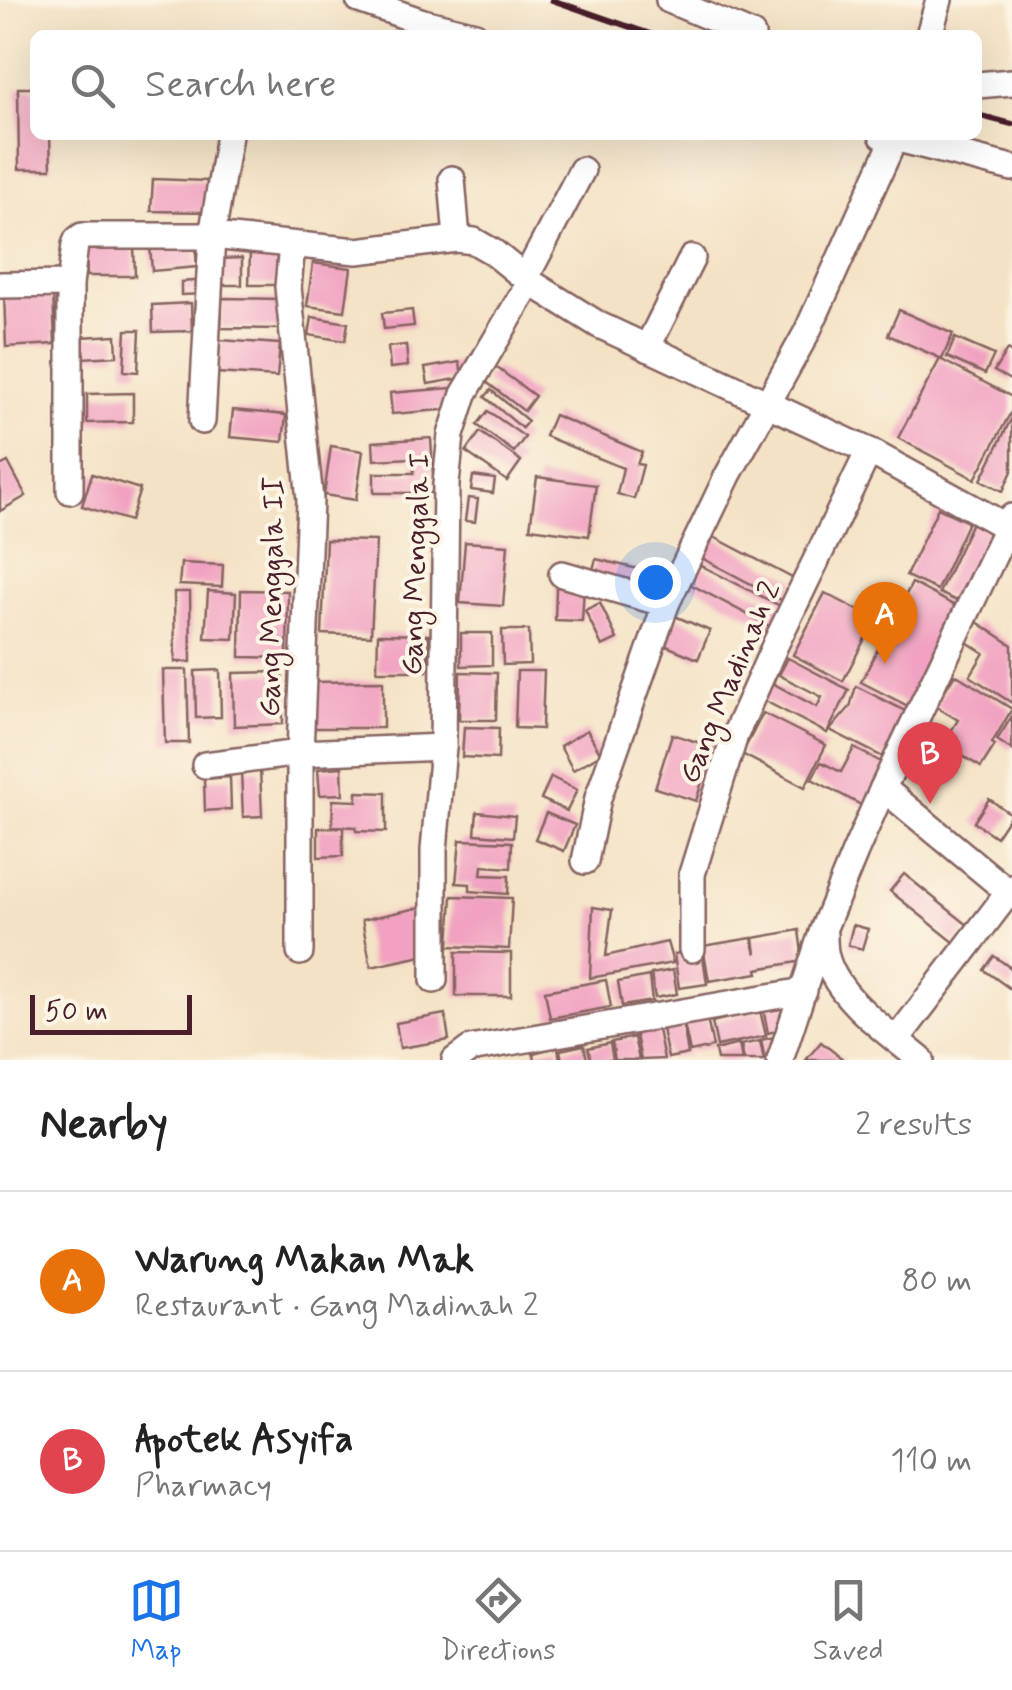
<!DOCTYPE html>
<html lang="en">
<head>
<meta charset="utf-8">
<style>
  :root { --surface:#fff; --page:#f6f6f6; --text:#222; --muted:#767676; --line:#e0e0e0; --accent:#1a73e8 }
  body { margin:0; font-family:Mynerve,sans-serif; background:var(--page); color:var(--text) }
  .scale { position:absolute; left:30px; bottom:25px; width:162px; box-sizing:border-box; padding-left:10px; border:5px solid #4a1f2b; border-top:0; font-size:28px; line-height:35px; white-space:nowrap; color:#4a1f2b; -webkit-text-stroke:8px #fcf5e5; paint-order:stroke }
  .you { position:absolute; left:655px; top:582px; width:35px; height:35px; margin:-25px; border:8px solid #fff; border-radius:50%; background:#1a73e8; box-shadow:0 0 0 15px #1a73e833 }
  .badge { display:grid; place-items:center; width:65px; height:65px; border-radius:50%; background:var(--accent); color:#fff; font-size:32px; font-weight:700 }
  .pin { position:absolute; translate:-50% -82px; filter:drop-shadow(0 2px 5px #0008) }
  .pin::after { content:''; position:absolute; top:52px; width:35px; height:30px; background:inherit; clip-path:polygon(0 0,100% 0,50% 100%) }
  .list { margin:0; padding:0; list-style:none }
  h2 { display:flex; justify-content:space-between; align-items:center; height:130px; margin:0; padding:0 40px; font-size:42px }
  h2 small { font-size:32px; font-weight:400; color:var(--muted) }
  .list li { display:grid; grid-template-columns:65px 1fr auto; gap:30px; align-items:center; box-sizing:border-box; height:180px; padding:0 40px; border-top:2px solid var(--line) }
  .list b { display:block; font-size:38px; white-space:nowrap }
  .list p { margin:0; font-size:32px; white-space:nowrap; color:var(--muted) }
  .list em { font-size:32px; font-style:normal; color:var(--muted) }
  .icon { flex:none; width:55px; height:55px; fill:none; stroke:currentColor; stroke-width:2; stroke-linecap:round; stroke-linejoin:round }
  .map { position:relative; flex:none; width:1012px; height:1060px; overflow:hidden }
  .search { position:absolute; background:var(--surface); box-shadow:0 10px 40px #0002; left:30px; right:30px; top:30px; height:110px; display:flex; align-items:center; gap:25px; box-sizing:border-box; padding:0 35px; border-radius:15px; color:var(--muted); font-size:38px }
  .sheet { height:490px; background:var(--surface) }
  nav { display:flex; justify-content:space-around; align-items:center; box-sizing:border-box; height:140px; border-top:2px solid var(--line); background:var(--surface); font-size:28px; color:var(--muted) }
  nav a { display:grid; justify-items:center; gap:5px }
  nav .on { color:var(--accent) }
  .map>svg:first-child { display:block }
</style>
</head>
<body>
<div class="map">
<svg width="1012" height="1060" viewBox="0 0 1012 1060">
  <rect width="100%" height="100%" fill="#fcf5e5"/>
  <filter id="ink" filterUnits="userSpaceOnUse"><feTurbulence type="fractalNoise" baseFrequency=".01" numOctaves="2"/><feDisplacementMap in="SourceGraphic" scale="20" xChannelSelector="R" yChannelSelector="G"/><feConvolveMatrix kernelMatrix="1 2 1 2 8 2 1 2 1" color-interpolation-filters="sRGB"/></filter>
  <filter id="wash" filterUnits="userSpaceOnUse"><feTurbulence type="fractalNoise" baseFrequency=".0048" numOctaves="4" result="noise"/><feDisplacementMap in="SourceGraphic" scale="40" xChannelSelector="R" yChannelSelector="G"/><feGaussianBlur stdDeviation="2.25" result="paint"/><feColorMatrix in="noise" values="0 0 0 0 0 0 0 0 0 0 0 0 0 0 0 0 0 1.4 0 .05"/><feComposite in="paint" operator="in"/></filter>
  <g filter="url(#wash)">
    <rect width="100%" height="100%" fill="#f4e2c5"/>
    <g id="blocks">
      <!-- building -->
      <g fill="#f1a1c1">
        <path d="M18 88H35V135H50L51 169H19Z"/>
        <path d="M153 179 207 181 206 212 151 211Z"/>
        <path d="M195 243 197 267 152 271 150 246Z"/>
        <path d="M134 245 135 276H87L86 246Z"/>
        <path d="M250 251 277 252 276 285H249Z"/>
        <path d="M242 258V285H218L217 259Z"/>
        <path d="M313 263 351 268 345 311 307 306Z"/>
        <path d="M206 280V294L181 295V282Z"/>
        <path d="M53 291 55 344 6 347 4 293Z"/>
        <path d="M222 298 279 299V329L221 328Z"/>
        <path d="M191 303 192 331 153 332 152 305Z"/>
        <path d="M412 310 414 326 384 329 382 313Z"/>
        <path d="M899 310 953 334 942 359 888 335Z"/>
        <path d="M312 317 348 323 345 341 309 335Z"/>
        <path d="M126 330H140L138 372 124 371Z"/>
        <path d="M116 335 117 356 82 358 81 337Z"/>
        <path d="M955 338 994 355 985 374 947 357Z"/>
        <path d="M220 340 280 344 277 377 217 373Z"/>
        <path d="M406 345 408 366 390 368 388 347Z"/>
        <path d="M1007 350 1012 353V381L994 371Z"/>
        <path d="M940 359 1012 397V410L975 479 898 438Z"/>
        <path d="M460 362 462 378 428 384 425 368Z"/>
        <path d="M496 367 535 396 524 411 485 381Z"/>
        <path d="M452 388 454 409 392 414 390 393Z"/>
        <path d="M491 390 528 421 522 428 485 397Z"/>
        <path d="M133 393V422L87 423V394Z"/>
        <path d="M233 410 286 415 283 442 230 437Z"/>
        <path d="M488 411 525 437 514 452 477 425Z"/>
        <path d="M554 415 642 452 637 464 643 465 634 499 617 494 623 468 545 436Z"/>
        <path d="M1012 417V471L1003 491 981 480Z"/>
        <path d="M480 432 521 461 507 481 466 452Z"/>
        <path d="M431 438 434 493H374V473H414L413 458 374 460 373 442Z"/>
        <path d="M331 446 363 451 356 500 324 495Z"/>
        <path d="M8 462 26 496 0 511V466Z"/>
        <path d="M92 474 140 489 130 521 82 506Z"/>
        <path d="M473 476 495 479 493 493 471 490Z"/>
        <path d="M537 477 596 485 589 536 530 528Z"/>
        <path d="M468 498 478 499 475 522 465 521Z"/>
        <path d="M938 508 968 522 937 590 906 576Z"/>
        <path d="M975 516 997 526 961 603 939 593Z"/>
        <path d="M712 536 796 580 785 602 700 557Z"/>
        <path d="M326 540 376 541 371 636 322 634Z"/>
        <path d="M465 542 508 545 503 606 460 603Z"/>
        <path d="M596 559 663 575 659 592 591 576Z"/>
        <path d="M181 563 223 565 222 587 179 585Z"/>
        <path d="M700 565 784 608 773 628 690 584Z"/>
        <path d="M912 583 961 609 910 707 861 682Z"/>
        <path d="M556 587H584L582 621 555 620Z"/>
        <path d="M241 590 288 591 287 658 240 657Z"/>
        <path d="M208 591 236 593 234 639 205 638Z"/>
        <path d="M174 592H190L191 662H175Z"/>
        <path d="M825 593 875 619 843 681 793 655Z"/>
        <path d="M600 603 617 639 602 646 585 610Z"/>
        <path d="M675 616 710 631 698 659 664 645Z"/>
        <path d="M977 622 1012 645V703L970 676 984 653 965 641Z"/>
        <path d="M502 630H529L530 664 503 665Z"/>
        <path d="M461 633H492V665L461 666Z"/>
        <path d="M378 634 429 635 427 671H377Z"/>
        <path d="M788 658 849 690 827 733 763 700 772 683 817 707 822 697 779 675Z"/>
        <path d="M163 670H187L189 743H165Z"/>
        <path d="M220 670 221 717 196 718 195 671Z"/>
        <path d="M517 671H544L542 729 515 728Z"/>
        <path d="M282 672 283 724 234 726 233 673Z"/>
        <path d="M460 672 497 673 496 720H459Z"/>
        <path d="M955 674 1012 709 992 743 995 745 981 767 943 744 958 720 935 706Z"/>
        <path d="M383 681V728H312V682Z"/>
        <path d="M856 686 907 712 887 759 830 730 850 707Z"/>
        <path d="M763 713 826 745 805 787 742 754Z"/>
        <path d="M1012 716V750L997 740Z"/>
        <path d="M464 727 499 728 498 759 462 757Z"/>
        <path d="M587 730 601 754 573 770 560 746Z"/>
        <path d="M672 734 713 747 696 801 655 788Z"/>
        <path d="M854 748 887 765 865 807 812 779 821 762 841 772Z"/>
        <path d="M342 767 343 794 320 795 318 769Z"/>
        <path d="M260 769 262 816 243 817 241 770Z"/>
        <path d="M230 777 231 809 205 811 204 779Z"/>
        <path d="M551 777 577 790 567 811 541 799Z"/>
        <path d="M357 792 386 793V832L356 831V827L332 826 333 800 357 801Z"/>
        <path d="M989 799 1011 814 996 837 974 822Z"/>
        <path d="M477 812 515 816 513 837 475 834Z"/>
        <path d="M546 813 575 825 564 851 535 839Z"/>
        <path d="M343 827V856L318 857V828Z"/>
        <path d="M460 840 512 842 511 868 482 866 481 875 509 876 508 894 470 891V884L456 883Z"/>
        <path d="M904 874 969 926 955 943 890 891Z"/>
        <path d="M452 896 512 898 509 949 449 946Z"/>
        <path d="M422 907 431 954 371 967 362 920Z"/>
        <path d="M593 907 612 910 606 956 667 942 673 963 590 978Z"/>
        <path d="M853 925 868 929 862 949 848 945Z"/>
        <path d="M799 930 803 961 757 969 758 973 709 981 703 946 752 938 756 954 754 938Z"/>
        <path d="M702 949 707 984 679 988 674 954Z"/>
        <path d="M456 952 511 953V996H456Z"/>
        <path d="M994 956 1012 969V990L984 970Z"/>
        <path d="M673 970 677 994 655 998 651 974Z"/>
        <path d="M649 976 652 1001 622 1006 618 982Z"/>
        <path d="M606 980 611 1007 550 1018 545 991Z"/>
        <path d="M795 1001 789 1028 768 1033 763 1008Z"/>
        <path d="M760 1010 766 1036 717 1046 712 1022Z"/>
        <path d="M445 1014 449 1040 400 1048 396 1023Z"/>
        <path d="M707 1018 713 1047 690 1052 684 1024Z"/>
        <path d="M683 1024 688 1054 668 1058 662 1029Z"/>
        <path d="M657 1025 664 1059 641 1060 635 1030Z"/>
        <path d="M779 1036 773 1060H765L761 1040Z"/>
        <path d="M634 1037 639 1060H615L612 1042Z"/>
        <path d="M760 1041 764 1060H744L741 1045Z"/>
        <path d="M821 1042 844 1060H806Z"/>
        <path d="M610 1043 613 1060H591L588 1048Z"/>
        <path d="M739 1044 742 1060H717L715 1050Z"/>
        <path d="M584 1045 587 1060H562L560 1050Z"/>
        <path d="M558 1047 560 1060H535L533 1053Z"/>
      </g>
    </g>
  </g>
  <g filter="url(#ink)">
    <use href="#blocks" fill-opacity="0" stroke="#866361" stroke-width="2.5"/>
    <g fill="none" stroke-linecap="round" stroke-linejoin="round">
      <!-- minor casing -->
      <g stroke="#866361" stroke-width="30">
        <g id="minor">
          <path d="M359 0 423 22 475 35"/>
          <path d="M669 0 752 35"/>
          <path d="M929 35 939 0"/>
          <path d="M977 85 1012 82"/>
          <path d="M882 135 1012 168"/>
          <path d="M452 179 457 239"/>
          <path d="M292 245 288 287 310 500 300 753V952"/>
          <path d="M525 279 582 170"/>
          <path d="M0 285 70 284"/>
          <path d="M647 348 692 258"/>
          <path d="M202 421 212 236 229 135"/>
          <path d="M70 491V284L75 245 77 240 82 236H212L357 251 457 239 474 241 493 252 530 282 599 325 869 451 1007 527"/>
          <path d="M562 574 666 604"/>
          <path d="M205 765 300 753 443 747"/>
          <path d="M883 788 1012 895"/>
          <path d="M585 861 598 798 666 604 728 475 807 332 896 135"/>
          <path d="M824 935C824 943 824 952 827 960 839 1000 890 1034 921 1060"/>
          <path d="M692 949V874L735 735 776 643 869 451"/>
          <path d="M434 980V850L443 747 446 484 451 435 464 394 530 282"/>
          <path d="M897 1039 1012 888"/>
          <path d="M455 1060 470 1049 804 991"/>
          <path d="M780 1060 823 930 855 852 883 788 1012 517"/>
        </g>
      </g>
      <!-- minor -->
      <use href="#minor" stroke="#fff" stroke-width="25"/>
      <!-- rail -->
      <g stroke="#4a1f2b" stroke-width="6">
        <path d="M552 0 653 35"/>
        <path d="M977 115 1012 124"/>
      </g>
    </g>
  </g>
  <g text-anchor="middle" stroke-width="8" stroke-linejoin="round" paint-order="stroke">
    <!-- street labels -->
    <g font-size="30" fill="#4a1f2b" stroke="#fcf5e5">
      <text transform="translate(415 564) rotate(-88)" y="10">Gang Menggala I</text>
      <text transform="translate(271 597) rotate(-89)" y="10">Gang Menggala II</text>
      <text transform="translate(729 682) rotate(-67)" y="10">Gang Madinah 2</text>
    </g>
  </g>
</svg>
<div class="scale">50 m</div>
<div class="you"></div>
<div class="pin badge" style="left:885px;top:664px;background:#e8710a">A</div>
<div class="pin badge" style="left:930px;top:804px;background:#e0444e">B</div>
<div class="search"><svg class="icon" aria-label="search" viewBox="0 0 24 24"><circle cx="10" cy="10" r="6"/><path d="M15 15l6 6"/></svg>Search here</div>
</div>
<section class="sheet">
<h2>Nearby<small>2 results</small></h2>
<ul class="list">
<li><span class="badge" style="background:#e8710a">A</span><div><b>Warung Makan Mak</b><p>Restaurant · Gang Madinah 2</p></div><em>80 m</em></li>
<li><span class="badge" style="background:#e0444e">B</span><div><b>Apotek Asyifa</b><p>Pharmacy</p></div><em>110 m</em></li>
</ul>
</section>
<nav>
<a class="on"><svg class="icon" aria-label="map" viewBox="0 0 24 24"><path d="M3 6l6-2 6 2 6-2v14l-6 2-6-2-6 2zM9 4v14M15 6v14"/></svg>Map</a>
<a><svg class="icon" aria-label="directions" viewBox="0 0 24 24"><path d="M12 3l9 9-9 9-9-9zM9 14v-3h6M13 9l2 2-2 2"/></svg>Directions</a>
<a><svg class="icon" aria-label="saved" viewBox="0 0 24 24"><path d="M7 4h10v16l-5-4-5 4z"/></svg>Saved</a>
</nav>
</body>
</html>
